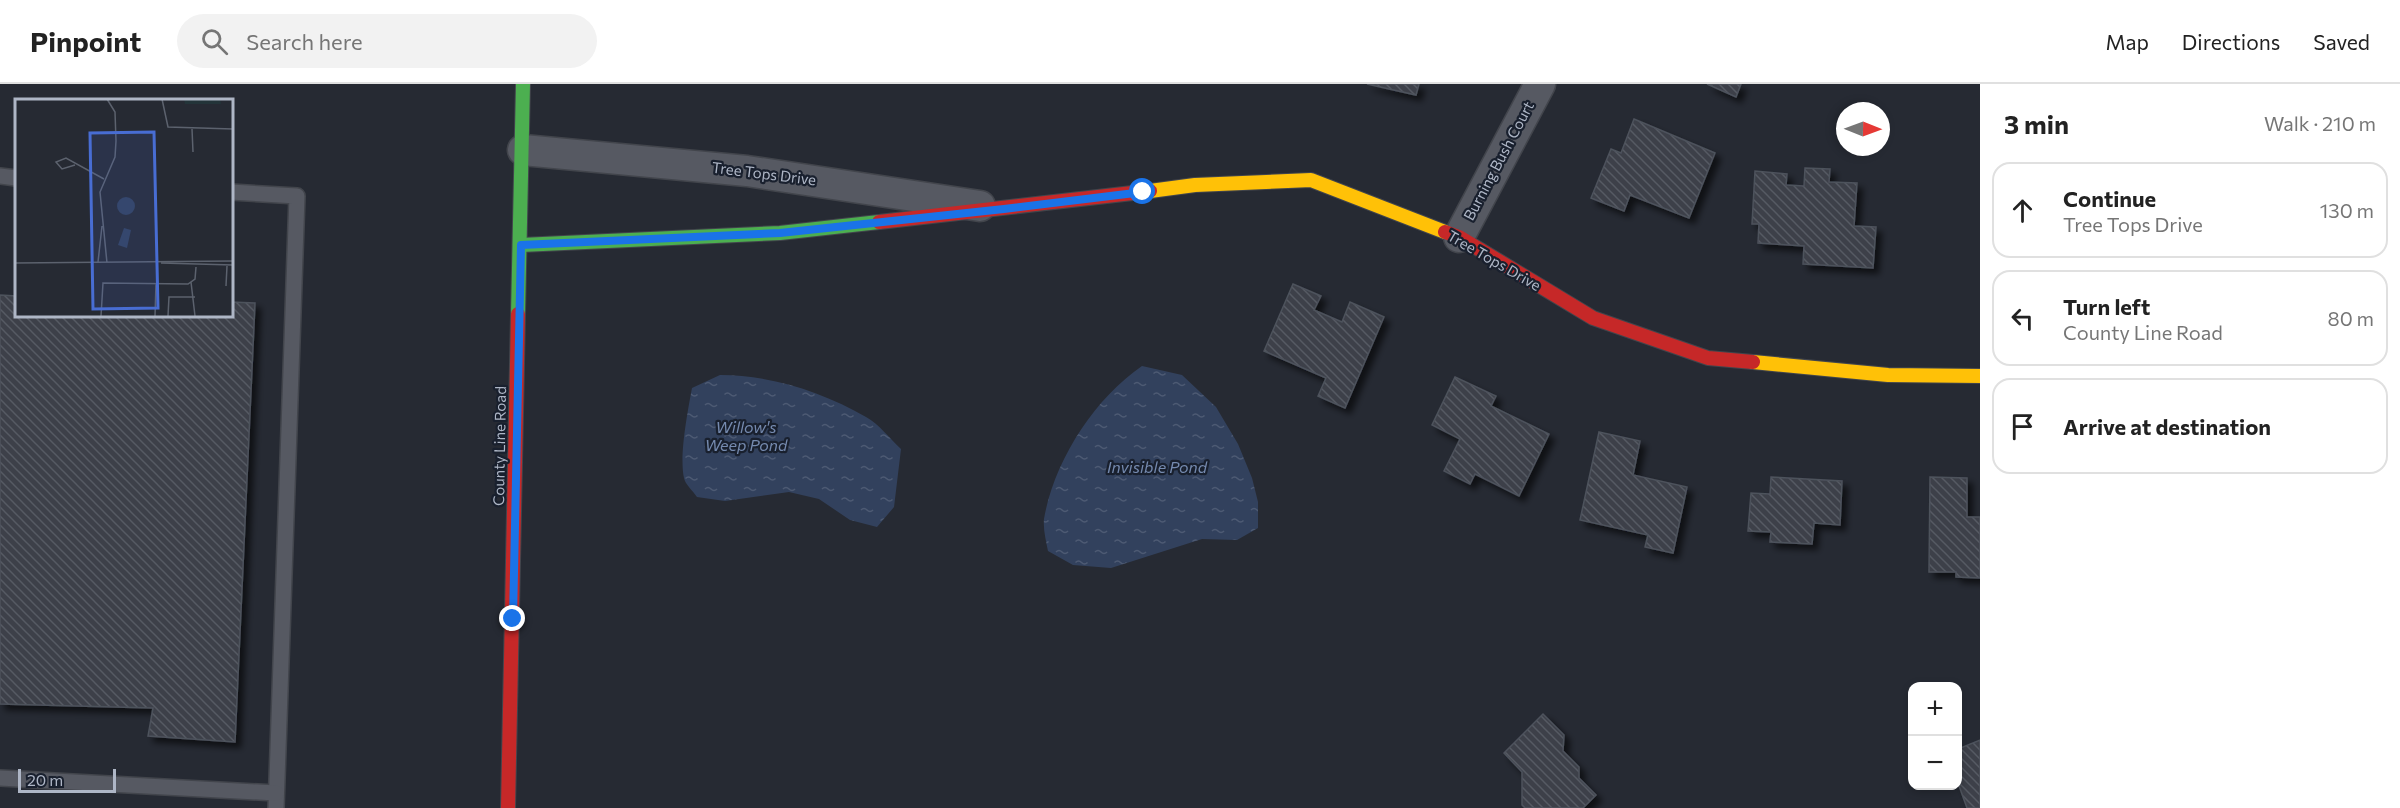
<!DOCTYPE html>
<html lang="en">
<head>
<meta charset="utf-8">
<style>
  :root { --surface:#fff; --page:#f2f2f2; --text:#222; --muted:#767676; --line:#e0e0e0 }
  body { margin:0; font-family:Commissioner,sans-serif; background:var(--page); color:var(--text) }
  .controls { position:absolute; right:18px; bottom:18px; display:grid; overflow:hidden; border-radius:12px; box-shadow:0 3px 9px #0003 }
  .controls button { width:54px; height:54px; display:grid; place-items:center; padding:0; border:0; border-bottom:2px solid var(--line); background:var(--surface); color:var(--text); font:30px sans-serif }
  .compass { position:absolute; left:1836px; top:18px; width:54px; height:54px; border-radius:50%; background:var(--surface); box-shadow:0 3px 9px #0003; rotate:91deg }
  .scale { position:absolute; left:18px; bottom:15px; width:98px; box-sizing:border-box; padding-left:6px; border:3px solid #aeb6c6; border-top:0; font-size:16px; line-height:21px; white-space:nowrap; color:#aeb6c6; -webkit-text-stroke:4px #19202e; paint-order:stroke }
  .stop { position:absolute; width:18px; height:18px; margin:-14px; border:4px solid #1a73e8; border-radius:50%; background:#fff }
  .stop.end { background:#1a73e8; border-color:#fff; box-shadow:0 2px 6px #0008 }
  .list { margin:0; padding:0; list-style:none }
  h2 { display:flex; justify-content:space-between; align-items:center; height:78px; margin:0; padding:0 24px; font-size:26px }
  h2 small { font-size:20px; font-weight:400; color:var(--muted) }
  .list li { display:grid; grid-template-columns:39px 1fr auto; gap:18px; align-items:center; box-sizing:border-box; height:96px; margin:0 12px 12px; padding:0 12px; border:2px solid var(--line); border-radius:18px }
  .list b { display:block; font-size:22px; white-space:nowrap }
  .list p { margin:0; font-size:20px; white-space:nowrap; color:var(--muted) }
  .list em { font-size:20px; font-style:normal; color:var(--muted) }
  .icon { flex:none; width:33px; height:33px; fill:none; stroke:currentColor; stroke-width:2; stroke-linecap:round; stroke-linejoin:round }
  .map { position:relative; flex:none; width:1980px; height:724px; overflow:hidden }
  header { display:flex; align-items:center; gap:36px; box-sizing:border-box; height:84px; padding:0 30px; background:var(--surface); border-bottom:2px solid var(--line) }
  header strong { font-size:28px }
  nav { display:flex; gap:33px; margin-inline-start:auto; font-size:21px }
  .search { width:420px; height:54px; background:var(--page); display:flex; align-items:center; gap:15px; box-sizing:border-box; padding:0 21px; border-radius:33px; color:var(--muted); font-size:22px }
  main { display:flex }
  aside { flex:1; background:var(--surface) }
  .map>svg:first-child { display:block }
</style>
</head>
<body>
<header>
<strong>Pinpoint</strong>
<div class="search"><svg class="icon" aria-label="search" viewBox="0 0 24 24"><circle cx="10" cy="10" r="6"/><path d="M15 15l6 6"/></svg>Search here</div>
<nav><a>Map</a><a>Directions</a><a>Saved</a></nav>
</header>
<main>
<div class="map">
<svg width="1980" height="724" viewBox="0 0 1980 724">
  <defs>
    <pattern id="water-ripples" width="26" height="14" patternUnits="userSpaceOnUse" patternTransform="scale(1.5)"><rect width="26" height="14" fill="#32415d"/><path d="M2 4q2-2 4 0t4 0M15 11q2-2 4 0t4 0" fill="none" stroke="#4d5a73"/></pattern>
    <pattern id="building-back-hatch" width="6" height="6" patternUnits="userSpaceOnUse" patternTransform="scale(1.5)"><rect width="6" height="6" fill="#3d414a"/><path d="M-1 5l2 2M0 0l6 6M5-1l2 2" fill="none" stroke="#565a63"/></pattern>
    <filter id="shadow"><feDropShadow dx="5.5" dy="5.5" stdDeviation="3" flood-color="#0009"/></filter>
  </defs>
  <rect width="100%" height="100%" fill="#262a33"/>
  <!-- water -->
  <g fill="url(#water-ripples)">
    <path d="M1142 282 1182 291 1216 323 1238 360 1252 394 1258 418V444L1237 456 1202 455 1111 484 1073 481 1048 467C1046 457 1043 445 1044 435 1054 377 1094 315 1142 282Z"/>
    <path d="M720 291C770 291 823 308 866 333 879 340 890 355 901 365L894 423 877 443 850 436 819 415 789 408 725 417 697 413C693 407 685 400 684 394 679 372 688 326 692 304Z"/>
  </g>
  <!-- building -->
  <g fill="url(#building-back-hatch)" stroke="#4d525c" stroke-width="1.5" filter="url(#shadow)">
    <path d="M1367 0H1419L1416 11Z"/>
    <path d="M1707 0H1741L1736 13Z"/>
    <path d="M1634 35 1715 69 1689 134 1630 111 1624 127 1591 114 1611 65 1621 69Z"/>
    <path d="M1805 84 1830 85 1829 98 1857 99 1854 142 1876 143 1873 184 1803 180 1804 162 1758 159 1759 140H1752L1755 87 1787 90 1786 101 1804 102Z"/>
    <path d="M1293 200 1321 212 1314 226 1342 238 1350 218 1384 233 1345 324 1318 312 1326 294 1264 267Z"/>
    <path d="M0 211 16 212V231H231V218L255 219 235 658 148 652 153 624 0 620Z"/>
    <path d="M1455 293 1496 312 1491 322 1549 350 1519 412 1475 390 1470 400 1444 387 1460 355 1432 341Z"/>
    <path d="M1599 348 1640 357 1633 391 1687 403 1673 469 1645 463 1648 451 1580 436Z"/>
    <path d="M1771 393 1842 397 1840 441 1814 439 1812 460 1770 458 1771 448 1748 447 1751 409 1770 410Z"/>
    <path d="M1930 393 1967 394V433H1980V494L1956 493V488H1929Z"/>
    <path d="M1543 630 1564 651 1563 667 1579 683V694L1596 711 1583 724H1525L1522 721V688L1504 669Z"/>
    <path d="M1980 656V724H1967L1958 699V665Z"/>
  </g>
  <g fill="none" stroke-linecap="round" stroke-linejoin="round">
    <!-- lane casing -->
    <g stroke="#42454c" stroke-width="18">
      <g id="lane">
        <path d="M0 92 16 94"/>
        <path d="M231 108 297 112 276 724"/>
        <path d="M0 694 276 709"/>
      </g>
    </g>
    <!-- street casing -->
    <g stroke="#42454c" stroke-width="33">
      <g id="street">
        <path d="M523 66 747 87 980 122"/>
        <path d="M1459 153 1540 0"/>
      </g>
    </g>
    <!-- fast casing -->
    <g stroke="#42454c" stroke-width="16">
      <g id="fast">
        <path d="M521 161 780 149 879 138"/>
        <path d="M518 230 523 0"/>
      </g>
    </g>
    <!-- slow casing -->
    <g stroke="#42454c" stroke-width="16">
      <g id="slow">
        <path d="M1150 107 1195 101 1311 96 1445 148"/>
        <path d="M1753 278 1888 291 1980 292"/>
      </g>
    </g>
    <!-- jam casing -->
    <g stroke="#42454c" stroke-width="16">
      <g id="jam">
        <path d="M879 138 1150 107"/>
        <path d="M1445 148 1459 153 1593 234 1708 274 1753 278"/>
        <path d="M508 724 518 230"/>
      </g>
    </g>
    <!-- lane -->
    <use href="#lane" stroke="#565962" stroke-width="15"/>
    <!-- street -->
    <use href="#street" stroke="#565962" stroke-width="30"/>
    <!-- fast -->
    <use href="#fast" stroke="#4caf50" stroke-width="14"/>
    <!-- slow -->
    <use href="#slow" stroke="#ffc107" stroke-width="14"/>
    <!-- jam -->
    <use href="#jam" stroke="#c62828" stroke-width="14"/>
  </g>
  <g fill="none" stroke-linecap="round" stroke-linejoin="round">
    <!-- route -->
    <path stroke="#1a73e8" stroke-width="8" d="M513 535 521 161 780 149 1004 125 1143 108"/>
  </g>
  <g text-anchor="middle" stroke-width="4.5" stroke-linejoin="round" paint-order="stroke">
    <!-- street labels -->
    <g font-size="15" fill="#aeb6c6" stroke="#19202e">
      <text transform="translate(1499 77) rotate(-62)" y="5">Burning Bush Court</text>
      <text transform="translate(764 90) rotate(7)" y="5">Tree Tops Drive</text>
      <text transform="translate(1494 177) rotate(30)" y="5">Tree Tops Drive</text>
      <text transform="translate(500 362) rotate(-89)" y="5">County Line Road</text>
    </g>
    <!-- water labels -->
    <g font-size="16" font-style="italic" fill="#758aaf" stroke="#19202e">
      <text x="746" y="349">Willow's<tspan x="746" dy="18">Weep Pond</tspan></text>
      <text x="1157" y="389">Invisible Pond</text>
    </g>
  </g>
  <!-- overview -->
  <g transform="translate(15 15)">
    <rect width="218" height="218" fill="#262a33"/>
    <path d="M169 0H205L206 5H170Z" fill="#233439"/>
    <path d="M102 107a9 9 0 1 1 18 0a9 9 0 1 1-18 0ZM109 129 116 131 112 149 103 146Z" fill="#32415d"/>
    <path fill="none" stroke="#5c626e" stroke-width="1.5" d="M147 0 153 28 218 30M177 30 178 53M60 66 47 70 41 63 51 59 89 80M83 163 87 127M0 164 218 162M92 164 85 93 100 58 101 42 100 13 92 0M146 164 218 166M176 183 180 217M211 187 212 167M86 217 88 184 173 185 180 180 181 168M140 217 141 184M153 217 154 198H180"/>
    <path fill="#486dd3" fill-opacity="0.15" stroke="#486dd3" stroke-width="3" d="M139 33 143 209 78 210 75 34Z"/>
    <rect width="218" height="218" fill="none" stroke="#aeb6c6" stroke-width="3"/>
  </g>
</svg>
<div class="controls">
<button>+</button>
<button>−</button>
</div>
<svg class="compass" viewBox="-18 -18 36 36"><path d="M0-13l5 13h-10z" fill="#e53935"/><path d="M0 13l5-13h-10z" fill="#767676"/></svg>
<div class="scale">20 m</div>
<div class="stop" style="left:1143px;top:108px"></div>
<div class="stop end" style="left:513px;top:535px"></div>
</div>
<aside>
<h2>3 min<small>Walk · 210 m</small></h2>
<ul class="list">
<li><svg class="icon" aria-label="ahead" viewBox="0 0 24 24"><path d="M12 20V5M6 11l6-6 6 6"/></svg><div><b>Continue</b><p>Tree Tops Drive</p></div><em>130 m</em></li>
<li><svg class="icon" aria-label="left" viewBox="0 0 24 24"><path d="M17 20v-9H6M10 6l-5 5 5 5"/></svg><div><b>Turn left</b><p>County Line Road</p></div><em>80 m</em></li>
<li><svg class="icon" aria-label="arrive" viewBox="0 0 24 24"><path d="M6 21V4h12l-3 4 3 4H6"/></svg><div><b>Arrive at destination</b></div></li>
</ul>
</aside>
</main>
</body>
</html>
